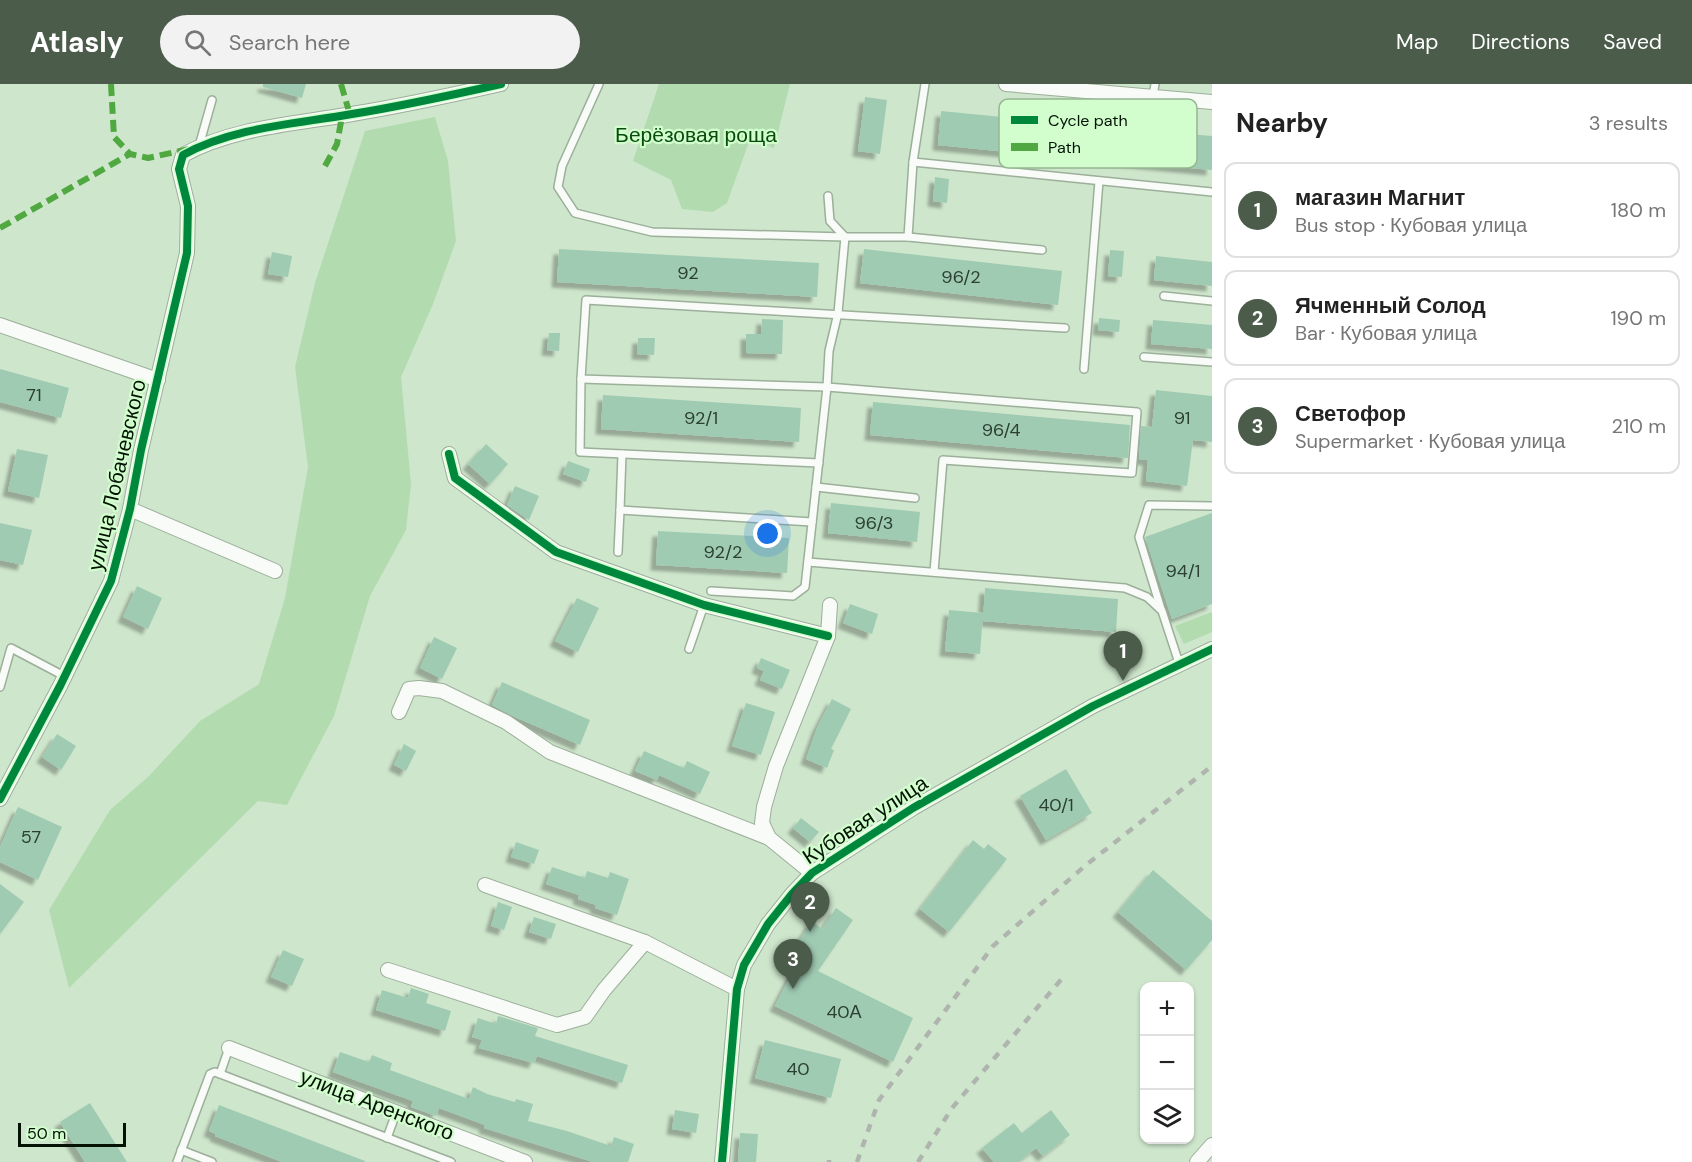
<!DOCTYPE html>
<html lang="en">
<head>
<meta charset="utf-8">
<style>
  :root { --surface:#fff; --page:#f2f2f2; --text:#222; --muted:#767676; --line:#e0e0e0; --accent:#4b5c4a }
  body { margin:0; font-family:"DM Sans",sans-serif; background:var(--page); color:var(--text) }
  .controls { position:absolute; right:18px; bottom:18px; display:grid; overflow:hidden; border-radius:12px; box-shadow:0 2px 4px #0004 }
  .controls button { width:54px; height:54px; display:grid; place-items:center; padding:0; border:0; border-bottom:2px solid var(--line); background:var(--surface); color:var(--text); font:30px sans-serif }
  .scale { position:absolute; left:18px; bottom:15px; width:108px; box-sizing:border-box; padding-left:6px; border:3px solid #041204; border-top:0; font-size:16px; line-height:21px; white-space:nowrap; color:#041204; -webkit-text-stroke:4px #d2fece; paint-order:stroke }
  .you { position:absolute; left:768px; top:450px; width:21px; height:21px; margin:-15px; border:4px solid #fff; border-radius:50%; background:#1a73e8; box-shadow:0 0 0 9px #1a73e833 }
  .badge { display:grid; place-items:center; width:39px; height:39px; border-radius:50%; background:var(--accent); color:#fff; font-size:20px; font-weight:700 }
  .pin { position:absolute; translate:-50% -50px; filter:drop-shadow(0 2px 3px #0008) }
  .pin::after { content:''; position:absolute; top:32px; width:21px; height:18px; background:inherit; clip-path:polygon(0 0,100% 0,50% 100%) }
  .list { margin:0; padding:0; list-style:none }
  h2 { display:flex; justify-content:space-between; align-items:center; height:78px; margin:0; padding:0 24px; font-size:26px }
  h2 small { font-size:20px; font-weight:400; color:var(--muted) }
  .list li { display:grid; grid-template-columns:39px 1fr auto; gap:18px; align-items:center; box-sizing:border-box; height:96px; margin:0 12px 12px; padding:0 12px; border:2px solid var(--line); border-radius:12px }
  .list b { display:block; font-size:22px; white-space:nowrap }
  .list p { margin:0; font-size:20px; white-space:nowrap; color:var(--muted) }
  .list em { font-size:20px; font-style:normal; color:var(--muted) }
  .icon { flex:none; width:33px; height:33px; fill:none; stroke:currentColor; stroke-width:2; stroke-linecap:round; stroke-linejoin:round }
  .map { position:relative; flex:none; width:1212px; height:1078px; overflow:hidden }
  header { display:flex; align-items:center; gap:36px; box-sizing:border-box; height:84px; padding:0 30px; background:var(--accent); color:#fff }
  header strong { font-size:28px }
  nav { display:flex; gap:33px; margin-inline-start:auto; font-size:21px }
  .search { width:420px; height:54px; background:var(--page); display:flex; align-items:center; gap:15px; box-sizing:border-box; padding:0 21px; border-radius:33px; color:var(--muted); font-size:22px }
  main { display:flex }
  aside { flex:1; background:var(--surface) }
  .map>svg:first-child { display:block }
</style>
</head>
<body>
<header>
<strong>Atlasly</strong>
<div class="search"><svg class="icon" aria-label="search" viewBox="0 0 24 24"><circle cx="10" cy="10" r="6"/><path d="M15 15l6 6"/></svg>Search here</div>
<nav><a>Map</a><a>Directions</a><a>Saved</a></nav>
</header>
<main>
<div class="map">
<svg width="1212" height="1078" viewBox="0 0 1212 1078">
  <defs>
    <filter id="shadow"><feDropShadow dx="-5.5" dy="5.5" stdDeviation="1.5" flood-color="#0004"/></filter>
  </defs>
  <rect width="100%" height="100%" fill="#cee6cc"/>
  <!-- green -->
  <g fill="#b2dcaf">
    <path d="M659 0H790L774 64 750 55 727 119 713 128 682 125 671 96 633 77Z"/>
    <path d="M435 33 448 77 456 157 433 220 401 293 411 400 406 446 370 512 334 632 287 721 258 717 69 904 49 826 110 726 148 693 200 637 259 600 285 514 308 383 295 283 315 199 365 47Z"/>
    <path d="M1212 528V548L1184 560 1175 542Z"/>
  </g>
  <!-- building -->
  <g fill="#a0cbb3" filter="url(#shadow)">
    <path d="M263 0H306L302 14 263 3Z"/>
    <path d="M865 13 887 16 880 70 858 67Z"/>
    <path d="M941 27 1072 40 1069 74 938 61Z"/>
    <path d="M1096 42 1212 52V86L1093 75Z"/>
    <path d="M935 93 949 95 947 119 933 117Z"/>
    <path d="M559 165 819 179 817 213 557 198Z"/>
    <path d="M864 165 1062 187 1058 221 860 199Z"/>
    <path d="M1110 166 1124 167 1122 193 1108 192Z"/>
    <path d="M272 168 292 172 288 193 268 190Z"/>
    <path d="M1156 172 1212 178V202L1154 196Z"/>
    <path d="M1099 234 1120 236 1119 248 1098 246Z"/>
    <path d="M762 235 783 236 782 270 746 269V250H761Z"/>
    <path d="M1153 236 1212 241V265L1151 260Z"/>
    <path d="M549 249H560L559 267 547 266Z"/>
    <path d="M638 254H655L654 271 637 270Z"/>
    <path d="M0 285 69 304 61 334 0 318Z"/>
    <path d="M1156 306 1212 312V358L1193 356 1187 402 1146 397 1148 376 1139 375 1141 342 1152 343Z"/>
    <path d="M603 311 801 324 799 358 601 345Z"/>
    <path d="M873 318 1130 341 1128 374 870 351Z"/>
    <path d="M486 360 508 380 490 400 468 380Z"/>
    <path d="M17 365 48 371 39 414 8 407Z"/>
    <path d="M568 377 590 385 586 398 563 390Z"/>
    <path d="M515 402 539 412 529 436 507 421Z"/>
    <path d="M831 419 920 428 917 458 828 449Z"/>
    <path d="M1212 429V520L1172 535 1145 453Z"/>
    <path d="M0 439 32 446 23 481 0 476Z"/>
    <path d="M658 447 789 454 787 489 656 481Z"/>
    <path d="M137 502 162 514 148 545 123 533Z"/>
    <path d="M985 504 1118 515 1116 548 983 537Z"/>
    <path d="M577 514 599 524 578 568 555 557Z"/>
    <path d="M850 520 878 530 872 550 843 539Z"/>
    <path d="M949 526 983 529 980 570 945 567Z"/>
    <path d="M434 553 457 564 442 595 420 584Z"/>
    <path d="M761 574 790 586 782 605 760 596 764 587 757 584Z"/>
    <path d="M502 598 590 636 580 661 515 633 492 621Z"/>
    <path d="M832 615 851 625 831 665 834 666 827 684 806 675 817 644Z"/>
    <path d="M746 619 775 628 761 671 732 662Z"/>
    <path d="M57 650 76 662 61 686 42 673Z"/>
    <path d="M404 660 416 667 406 687 394 681Z"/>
    <path d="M644 667 684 684 687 677 710 688 700 710 659 691 657 696 635 687Z"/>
    <path d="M1066 685 1092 729 1046 756 1020 712Z"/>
    <path d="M18 723 62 743 38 796 0 778V763Z"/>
    <path d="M801 734 819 748 810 758 793 744Z"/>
    <path d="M973 756 984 765 988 760 1007 775 949 848 920 825Z"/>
    <path d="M516 758 539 766 534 780 511 773Z"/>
    <path d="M552 783 585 794 587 787 608 794 610 788 629 795 617 831 595 824 596 821 578 815 579 811 546 800Z"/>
    <path d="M1153 786 1212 837V856L1186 886 1118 828Z"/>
    <path d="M0 800 24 818 0 850Z"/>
    <path d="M498 818 512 823 504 846 491 842Z"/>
    <path d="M836 824 853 836 818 887 913 934 893 978 775 922 806 862 799 857 812 837 822 845Z"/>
    <path d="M534 833 556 840 551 855 529 848Z"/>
    <path d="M283 866 304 875 292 902 271 893Z"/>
    <path d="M411 904 429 910 426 919 451 927 445 947 376 926 382 906 408 914Z"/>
    <path d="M498 932 538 944 535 952 628 981 622 999 537 972 534 979 479 964 482 956 472 953 478 934 496 940Z"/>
    <path d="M765 956 841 975 831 1014 755 994Z"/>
    <path d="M340 968 369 978 372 971 392 979 390 986 469 1015 473 1003 487 1010 515 1018 516 1015 533 1020 528 1037 567 1047 611 1062 614 1053 634 1060 628 1078H593L484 1044 485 1041 439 1024 436 1032 411 1023 413 1017 333 988Z"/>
    <path d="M90 1019 127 1078H85L60 1038Z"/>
    <path d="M219 1021 365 1077V1078H282L215 1052 216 1050 209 1047Z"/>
    <path d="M675 1026 699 1030 696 1049 672 1045Z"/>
    <path d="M1051 1026 1070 1051 1043 1072 1036 1064 1018 1078H994L982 1064 1014 1039 1022 1049Z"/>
    <path d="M740 1049 758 1050 756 1078H738Z"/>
  </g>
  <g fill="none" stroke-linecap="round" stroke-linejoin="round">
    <!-- service casing -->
    <g stroke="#9caf9a" stroke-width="10">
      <g id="service">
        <path d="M599 0 562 82 558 103 575 129 652 148 845 153 830 137 828 112"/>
        <path d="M1153 12 1155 0"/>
        <path d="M199 62 212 16"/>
        <path d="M913 78 1212 108"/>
        <path d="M908 153 1042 166"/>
        <path d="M1164 212 1212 217"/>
        <path d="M1144 273 1212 278"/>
        <path d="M1084 285 1099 97"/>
        <path d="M581 295 580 368 819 379"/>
        <path d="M816 403 915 414"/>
        <path d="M620 426 622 370"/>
        <path d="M618 468 620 426 812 438"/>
        <path d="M808 478 1125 504 1147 513 1162 527 1179 579"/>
        <path d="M934 488 943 376 1132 389 1137 328 827 303 581 295 586 216 1065 244"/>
        <path d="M711 507 793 512 805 503 827 303 829 267 838 229 845 153H908L913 78 925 0"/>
        <path d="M1161 525 1139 453 1149 421 1212 422"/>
        <path d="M689 565 704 521"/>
        <path d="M0 603 11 564 64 592"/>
        <path d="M220 990 229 964"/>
        <path d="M387 1054 396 1029"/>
        <path d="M181 1066 212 1078"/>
        <path d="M177 1078 210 990 215 988 451 1078"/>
      </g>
    </g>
    <!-- minor casing -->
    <g stroke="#9caf9a" stroke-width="16">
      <g id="minor">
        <path d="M1006 0 1212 18"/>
        <path d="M0 241 158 296"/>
        <path d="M449 370 455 394 556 468 704 521 828 552"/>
        <path d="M130 425 275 487"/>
        <path d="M399 628 409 605 419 604 442 607 506 638 550 668 769 754"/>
        <path d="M0 715 60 602 111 497 130 425 141 366 187 169 188 122 179 85 183 71C234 43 296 40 352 30 402 22 452 11 501 0"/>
        <path d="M812 789 769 754 762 739 764 723 776 682 828 552 830 521"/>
        <path d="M485 801 645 858 737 905"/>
        <path d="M388 886 557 941 585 933 604 906 645 858"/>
        <path d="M229 964 525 1078"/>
        <path d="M722 1078 737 905 744 881 768 840 792 810 812 789 913 724 1093 622 1212 565"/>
        <path d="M1197 1078 1212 1061"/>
      </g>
    </g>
    <!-- service -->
    <use href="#service" stroke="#f8fbf7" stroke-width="7"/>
    <!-- minor -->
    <use href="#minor" stroke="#f8fbf7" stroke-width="14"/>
    <!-- rail -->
    <g stroke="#afb5ae" stroke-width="4.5" stroke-dasharray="8 8" stroke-linecap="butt">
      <path d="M829 1078V1076"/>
      <path d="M857 1078 879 1016 993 862 1086 781 1212 682"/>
      <path d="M918 1078 952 1024 1065 891"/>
    </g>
    <!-- quiet -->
    <g stroke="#50a840" stroke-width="6" stroke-dasharray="12 6" stroke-linecap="butt">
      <path d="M111 0 114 53 130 70"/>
      <path d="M341 0 350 31"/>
      <path d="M325 82 337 60 342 32"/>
      <path d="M0 144 130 70 148 74 189 65"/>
    </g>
    <!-- cycleway casing -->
    <g stroke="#d2fece" stroke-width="11">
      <g id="cycleway">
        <path d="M449 370 455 394 556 468 704 521 828 552"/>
        <path d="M0 715 60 602 111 497 130 425 141 366 187 169 188 122 179 85 183 71C234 43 296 40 352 30 402 22 452 11 501 0"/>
        <path d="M722 1078 737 905 744 881 768 840 792 810 812 789 913 724 1093 622 1212 565"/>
      </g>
    </g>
    <!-- cycleway -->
    <use href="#cycleway" stroke="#00873e" stroke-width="8"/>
  </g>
  <g text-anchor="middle" stroke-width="4.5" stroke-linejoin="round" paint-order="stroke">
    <!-- number labels -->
    <g font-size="18" fill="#2b4030">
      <text x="688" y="195">92</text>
      <text x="961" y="199">96/2</text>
      <text x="34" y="317">71</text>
      <text x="701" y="340">92/1</text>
      <text x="1182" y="340">91</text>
      <text x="1001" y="352">96/4</text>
      <text x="874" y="445">96/3</text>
      <text x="723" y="474">92/2</text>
      <text x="1183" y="493">94/1</text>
      <text x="1056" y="727">40/1</text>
      <text x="31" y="759">57</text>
      <text x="844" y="934">40А</text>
      <text x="798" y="991">40</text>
    </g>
    <!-- park labels -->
    <g font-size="21" fill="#084c0b" stroke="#d2fece">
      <text x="696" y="58">Берёзовая роща</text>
    </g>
    <!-- street labels -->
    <g font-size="21" fill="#041204" stroke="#d2fece">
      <text transform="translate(117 391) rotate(-77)" y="7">улица Лобачевского</text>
      <text transform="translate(865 736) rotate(-33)" y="7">Кубовая улица</text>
      <text transform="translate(377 1021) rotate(21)" y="7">улица Аренского</text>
    </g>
  </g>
  <!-- legend -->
  <rect x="999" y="15" width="198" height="69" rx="9" fill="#d2fece" stroke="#94b791" stroke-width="1.5"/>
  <rect x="1011" y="32" width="27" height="8" fill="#00873e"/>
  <rect x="1011" y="59" width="27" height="8" fill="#50a840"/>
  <g font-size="16" fill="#041204">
    <text x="1048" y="42">Cycle path</text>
    <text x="1048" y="69">Path</text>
  </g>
</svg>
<div class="controls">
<button>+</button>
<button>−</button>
<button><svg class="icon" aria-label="layers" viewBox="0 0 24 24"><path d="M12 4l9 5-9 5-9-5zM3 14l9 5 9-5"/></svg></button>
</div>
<div class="scale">50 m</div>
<div class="you"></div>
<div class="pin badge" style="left:1123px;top:597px">1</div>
<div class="pin badge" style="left:810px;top:848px">2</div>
<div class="pin badge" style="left:793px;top:905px">3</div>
</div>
<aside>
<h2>Nearby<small>3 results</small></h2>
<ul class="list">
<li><span class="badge">1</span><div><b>магазин Магнит</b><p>Bus stop · Кубовая улица</p></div><em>180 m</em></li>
<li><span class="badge">2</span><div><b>Ячменный Солод</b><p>Bar · Кубовая улица</p></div><em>190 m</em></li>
<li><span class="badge">3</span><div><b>Светофор</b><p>Supermarket · Кубовая улица</p></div><em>210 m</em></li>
</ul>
</aside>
</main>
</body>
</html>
